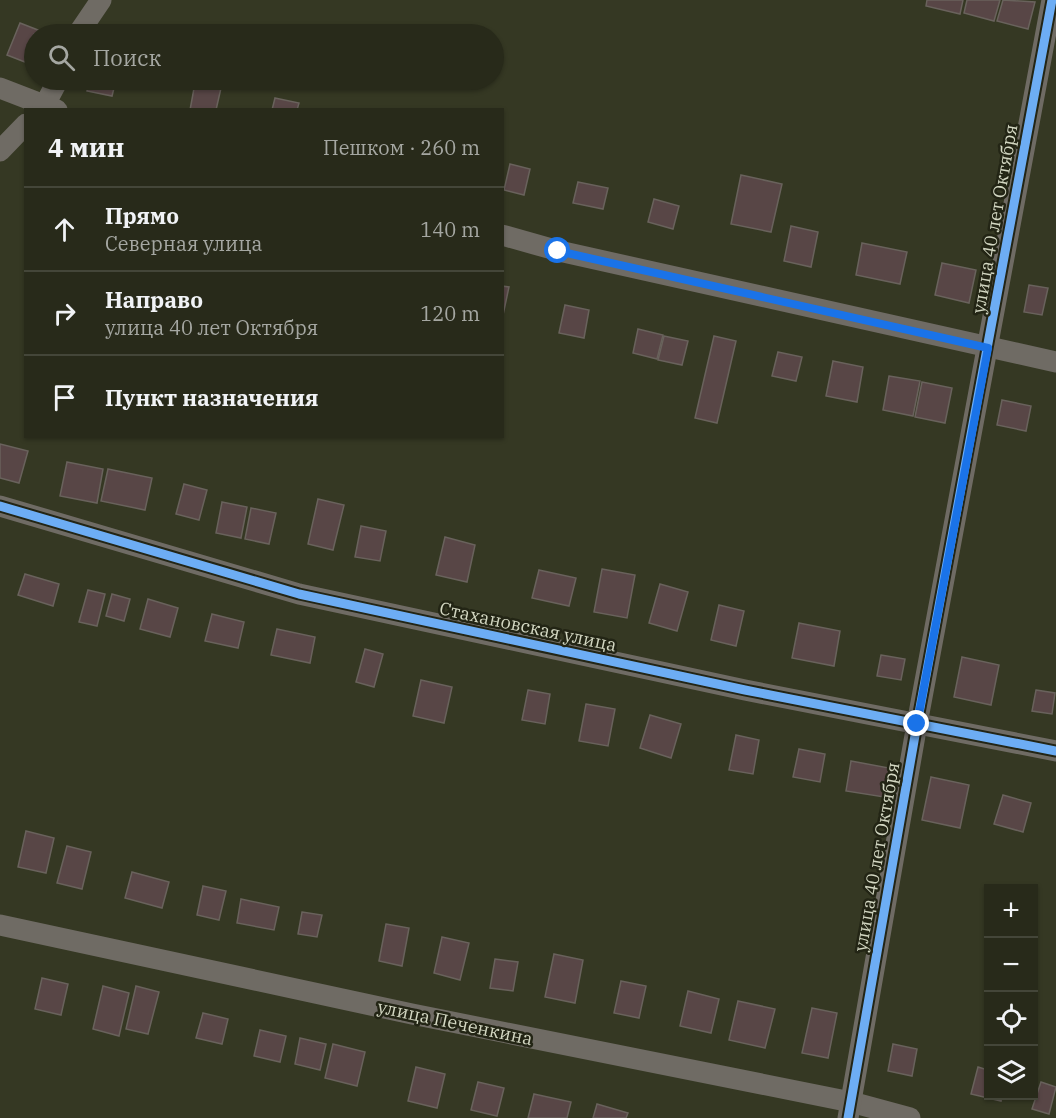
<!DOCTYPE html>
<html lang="ru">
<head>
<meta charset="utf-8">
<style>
  :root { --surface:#282a1a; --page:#343627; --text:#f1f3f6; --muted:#a5a7a2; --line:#444639 }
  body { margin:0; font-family:"IBM Plex Serif",serif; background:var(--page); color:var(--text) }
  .controls { position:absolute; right:18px; bottom:18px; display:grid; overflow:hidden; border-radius:0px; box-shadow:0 2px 4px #0004 }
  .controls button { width:54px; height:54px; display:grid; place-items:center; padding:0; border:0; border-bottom:2px solid var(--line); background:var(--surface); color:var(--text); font:30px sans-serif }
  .stop { position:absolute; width:18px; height:18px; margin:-14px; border:4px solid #1a73e8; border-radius:50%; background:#fff }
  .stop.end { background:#1a73e8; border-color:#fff; box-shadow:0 2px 6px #0008 }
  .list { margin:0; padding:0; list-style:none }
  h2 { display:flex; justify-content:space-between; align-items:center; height:78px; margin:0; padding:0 24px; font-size:26px }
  h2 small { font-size:20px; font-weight:400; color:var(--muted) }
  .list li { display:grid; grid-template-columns:39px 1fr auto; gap:18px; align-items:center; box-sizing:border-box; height:84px; padding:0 24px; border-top:2px solid var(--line) }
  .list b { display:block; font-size:22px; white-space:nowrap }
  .list p { margin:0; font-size:20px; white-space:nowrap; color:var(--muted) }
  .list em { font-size:20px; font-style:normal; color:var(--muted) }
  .icon { flex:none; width:33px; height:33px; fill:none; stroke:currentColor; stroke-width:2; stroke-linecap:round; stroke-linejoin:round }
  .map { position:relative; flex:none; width:1056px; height:1118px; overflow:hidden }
  .search { position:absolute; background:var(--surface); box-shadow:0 2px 4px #0004; left:24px; top:24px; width:480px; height:66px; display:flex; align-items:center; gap:15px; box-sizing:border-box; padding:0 21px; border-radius:33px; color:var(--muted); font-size:22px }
  .panel { position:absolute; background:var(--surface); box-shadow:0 2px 4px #0004; left:24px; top:108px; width:480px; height:330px; border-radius:0px }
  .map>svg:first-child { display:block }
</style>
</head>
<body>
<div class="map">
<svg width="1056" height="1118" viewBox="0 0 1056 1118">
  <rect width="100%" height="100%" fill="#353823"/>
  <!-- building -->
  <g fill="#584646" stroke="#69625c" stroke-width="1.5">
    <path d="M927 0H963L960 14 926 6Z"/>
    <path d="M967 0H1000L994 21 964 13Z"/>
    <path d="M1003 0 1035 2 1028 29 997 21Z"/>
    <path d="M20 23 43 32 42 34H34V54L30 64 7 55Z"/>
    <path d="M90 80H116L112 96 87 91Z"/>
    <path d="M195 83 221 88 216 110H190Z"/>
    <path d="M275 98 299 103 297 110H272Z"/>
    <path d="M510 164 530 169 524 195 504 190Z"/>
    <path d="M741 175 782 184 771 232 731 224Z"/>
    <path d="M578 182 608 188 603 209 573 203Z"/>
    <path d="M654 199 679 206 673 229 648 222Z"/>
    <path d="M791 226 818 232 811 267 784 261Z"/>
    <path d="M862 243 907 252 900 284 856 275Z"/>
    <path d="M942 263 976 270 969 303 935 295Z"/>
    <path d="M1029 285 1048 288 1042 315 1024 312Z"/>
    <path d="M502 286 509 287 503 315H502Z"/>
    <path d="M565 305 589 310 584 338 559 333Z"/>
    <path d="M638 329 663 335 657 359 633 353Z"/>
    <path d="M664 336 688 341 682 365 658 360Z"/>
    <path d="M714 336 736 341 717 423 695 418Z"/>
    <path d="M778 352 802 357 796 381 772 376Z"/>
    <path d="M833 361 863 367 857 402 826 396Z"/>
    <path d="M889 376 920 381 913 416 883 410Z"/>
    <path d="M922 382 952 388 945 423 915 417Z"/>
    <path d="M1002 400 1031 406 1026 431 997 425Z"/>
    <path d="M0 444 28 451 19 483 0 478Z"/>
    <path d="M67 462 103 469 97 503 60 496Z"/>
    <path d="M108 469 152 478 145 510 101 501Z"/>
    <path d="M184 484 207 490 199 520 176 514Z"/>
    <path d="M318 499 344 505 333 550 308 544Z"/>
    <path d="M222 502 247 507 241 538 216 533Z"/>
    <path d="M251 508 276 513 269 544 245 539Z"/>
    <path d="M361 526 386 531 380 561 355 557Z"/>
    <path d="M445 537 475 545 467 582 436 575Z"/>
    <path d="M602 569 635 575 627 618 594 612Z"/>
    <path d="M539 570 576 578 569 606 532 598Z"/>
    <path d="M25 574 59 584 53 606 18 595Z"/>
    <path d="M660 584 688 592 677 631 649 623Z"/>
    <path d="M88 590 105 594 97 626 79 622Z"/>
    <path d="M112 594 130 599 124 621 106 616Z"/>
    <path d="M148 599 178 608 170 637 140 629Z"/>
    <path d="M719 605 744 611 736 646 711 640Z"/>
    <path d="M212 614 244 622 238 648 205 641Z"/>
    <path d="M799 623 840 631 834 666 792 658Z"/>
    <path d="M277 629 315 637 310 663 271 655Z"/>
    <path d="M365 649 383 654 374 687 356 682Z"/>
    <path d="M881 655 905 659 901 680 877 676Z"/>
    <path d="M962 657 999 665 991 705 954 697Z"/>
    <path d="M421 680 452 687 444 723 413 716Z"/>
    <path d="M528 690 550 694 545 724 522 720Z"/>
    <path d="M1036 690 1055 693 1052 714 1032 711Z"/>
    <path d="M586 704 615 709 608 746 579 741Z"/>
    <path d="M650 715 681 724 671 758 640 748Z"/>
    <path d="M736 735 759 740 753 774 729 770Z"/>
    <path d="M799 749 825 754 820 782 793 777Z"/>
    <path d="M851 761 889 768 884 797 846 791Z"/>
    <path d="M931 777 969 785 960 828 922 820Z"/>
    <path d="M1003 795 1031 803 1023 832 994 824Z"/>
    <path d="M26 831 54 838 46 873 18 867Z"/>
    <path d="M67 846 91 852 82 889 57 883Z"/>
    <path d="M132 872 169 882 162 908 125 898Z"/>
    <path d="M203 886 226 891 219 920 197 915Z"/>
    <path d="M241 899 279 907 274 930 237 923Z"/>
    <path d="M302 912 322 915 317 937 298 934Z"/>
    <path d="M386 924 409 928 402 966 379 961Z"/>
    <path d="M442 937 469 943 460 980 434 973Z"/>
    <path d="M554 954 583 960 575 1003 545 997Z"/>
    <path d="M495 959 518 962 513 991 490 988Z"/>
    <path d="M42 978 68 984 61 1015 35 1009Z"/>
    <path d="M621 981 646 986 639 1018 614 1013Z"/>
    <path d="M103 986 129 993 119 1036 93 1029Z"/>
    <path d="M136 986 159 992 148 1034 126 1029Z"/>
    <path d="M688 991 719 999 711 1033 680 1026Z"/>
    <path d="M738 1001 775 1009 765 1048 729 1040Z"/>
    <path d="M812 1008 837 1013 828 1058 802 1053Z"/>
    <path d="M203 1013 228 1019 222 1044 196 1038Z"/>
    <path d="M260 1030 286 1036 280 1062 254 1056Z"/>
    <path d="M300 1038 326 1044 320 1070 295 1064Z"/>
    <path d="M333 1044 365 1052 357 1086 325 1078Z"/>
    <path d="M893 1044 917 1049 912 1076 888 1071Z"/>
    <path d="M416 1067 445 1074 437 1108 408 1101Z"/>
    <path d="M978 1067 988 1070V1096H1002L1001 1101 971 1094Z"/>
    <path d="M478 1082 504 1088 497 1116 471 1110Z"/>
    <path d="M1041 1082 1056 1087 1049 1114 1032 1109Z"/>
    <path d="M534 1094 571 1102 567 1118H528Z"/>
    <path d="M597 1104 628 1113 626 1118H593Z"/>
  </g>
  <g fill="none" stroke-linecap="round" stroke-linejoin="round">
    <!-- minor -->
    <g stroke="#6f6b64" stroke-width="21">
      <path d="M78 34 101 0"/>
      <path d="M0 88 57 110"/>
      <path d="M42 110 58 80"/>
      <path d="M0 151 26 124"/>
      <path d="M502 235 559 251 1056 362"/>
      <path d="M0 506 299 594 745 690 1056 751"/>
      <path d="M0 925 412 1014 851 1102 910 1118"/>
      <path d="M848 1118 917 724 1052 0"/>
    </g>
    <!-- cycleway casing -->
    <g stroke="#232515" stroke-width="13">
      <g id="cycleway">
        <path d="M0 506 299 594 745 690 1056 751"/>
        <path d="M848 1118 917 724 1052 0"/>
      </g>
    </g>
    <!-- cycleway -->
    <use href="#cycleway" stroke="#6dadf4" stroke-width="9"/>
  </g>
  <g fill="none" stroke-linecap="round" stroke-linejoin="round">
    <!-- route -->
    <path stroke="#1a73e8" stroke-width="8" d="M558 251 988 348 917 724"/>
  </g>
  <g text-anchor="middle" stroke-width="5" stroke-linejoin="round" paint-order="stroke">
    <!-- street labels -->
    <g font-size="18" fill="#d3d7c2" stroke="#232515">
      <text transform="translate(995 219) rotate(-80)" y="6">улица 40 лет Октября</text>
      <text transform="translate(528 627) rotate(12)" y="6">Стахановская улица</text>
      <text transform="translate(877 857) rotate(-80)" y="6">улица 40 лет Октября</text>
      <text transform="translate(455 1023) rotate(12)" y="6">улица Печенкина</text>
    </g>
  </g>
</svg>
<div class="controls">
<button>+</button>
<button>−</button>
<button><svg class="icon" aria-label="locate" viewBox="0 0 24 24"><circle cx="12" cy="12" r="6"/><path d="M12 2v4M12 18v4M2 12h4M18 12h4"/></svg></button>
<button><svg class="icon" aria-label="layers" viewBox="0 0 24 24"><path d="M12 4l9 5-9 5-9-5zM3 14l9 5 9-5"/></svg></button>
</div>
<div class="stop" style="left:558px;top:251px"></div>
<div class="stop end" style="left:917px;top:724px"></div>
<div class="search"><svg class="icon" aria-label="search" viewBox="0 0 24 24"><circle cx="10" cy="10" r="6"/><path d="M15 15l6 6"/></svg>Поиск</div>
<section class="panel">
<h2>4 мин<small>Пешком · 260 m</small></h2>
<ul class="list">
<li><svg class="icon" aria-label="ahead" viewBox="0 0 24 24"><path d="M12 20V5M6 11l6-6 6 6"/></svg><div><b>Прямо</b><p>Северная улица</p></div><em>140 m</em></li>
<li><svg class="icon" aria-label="right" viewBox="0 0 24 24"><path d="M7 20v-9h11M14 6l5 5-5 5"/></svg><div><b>Направо</b><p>улица 40 лет Октября</p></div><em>120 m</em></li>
<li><svg class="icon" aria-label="arrive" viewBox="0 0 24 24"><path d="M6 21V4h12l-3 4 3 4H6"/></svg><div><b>Пункт назначения</b></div></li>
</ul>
</section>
</div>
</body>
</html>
